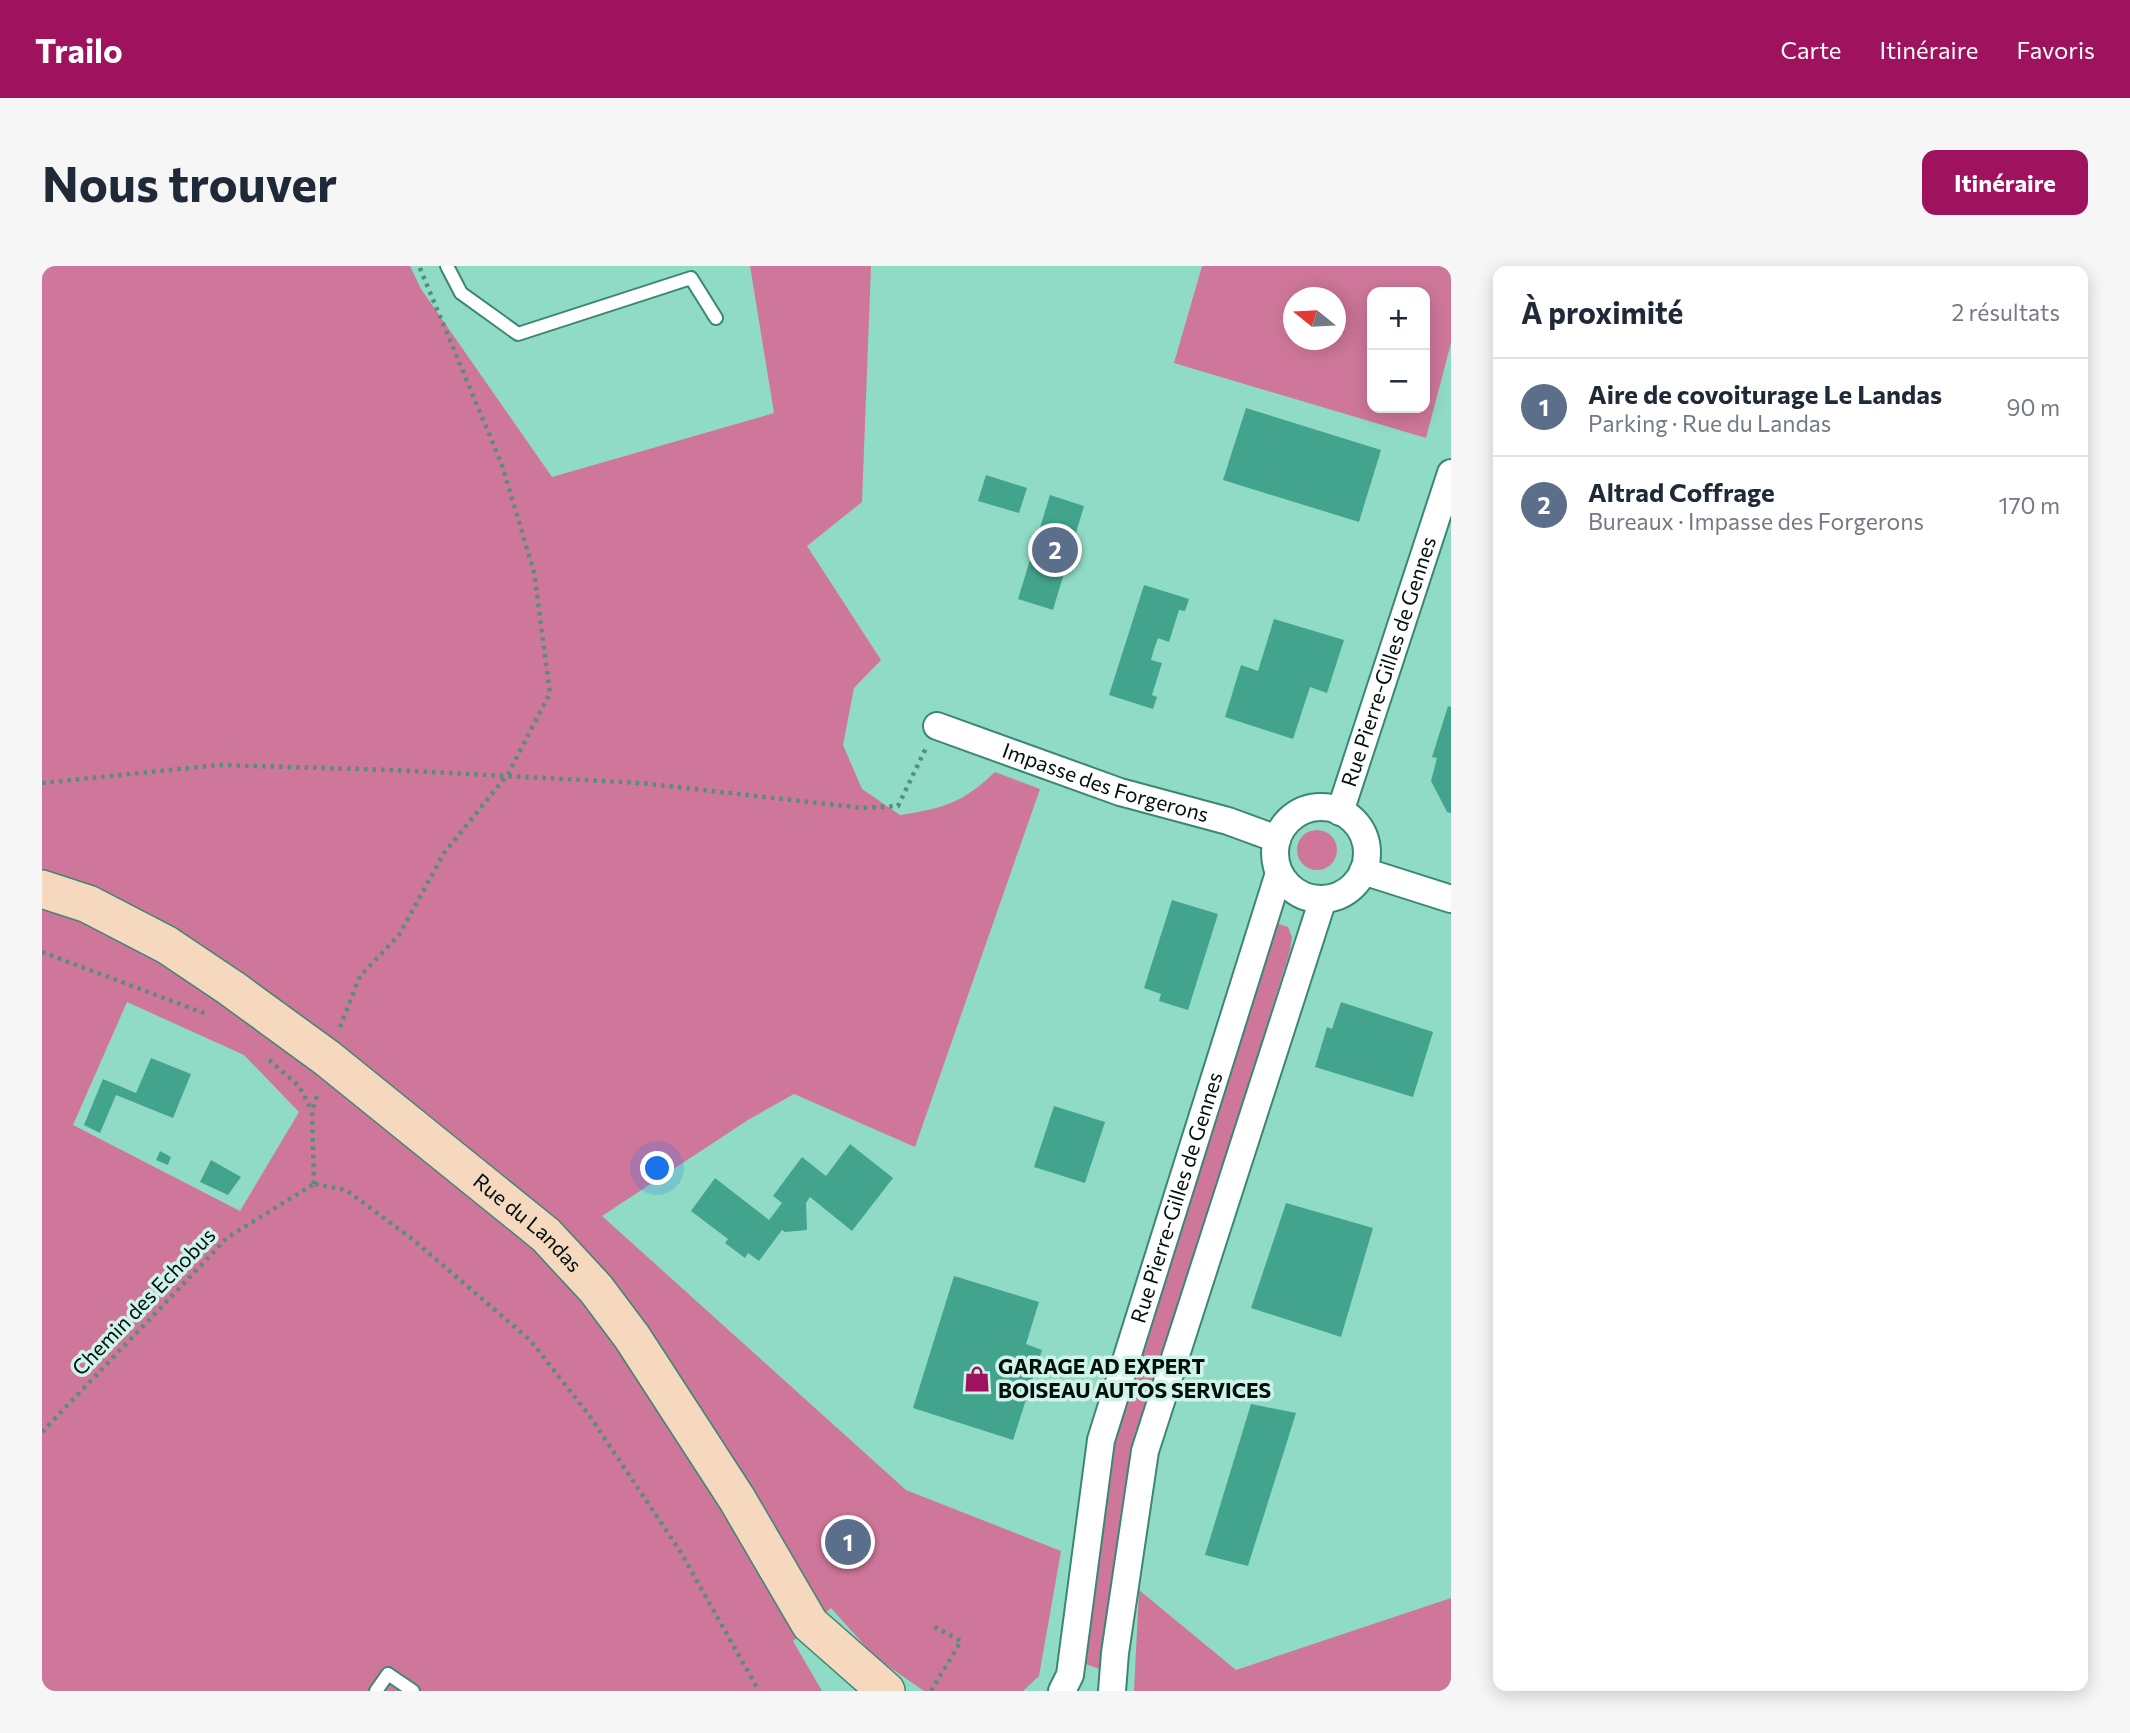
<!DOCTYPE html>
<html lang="fr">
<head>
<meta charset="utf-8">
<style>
  :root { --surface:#fff; --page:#f6f6f7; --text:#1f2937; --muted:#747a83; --line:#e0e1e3; --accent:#9f135e }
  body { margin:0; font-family:Commissioner,sans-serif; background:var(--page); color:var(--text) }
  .controls { position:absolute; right:21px; top:21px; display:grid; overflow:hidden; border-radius:14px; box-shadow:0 4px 18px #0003 }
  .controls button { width:63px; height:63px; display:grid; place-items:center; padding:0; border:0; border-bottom:2px solid var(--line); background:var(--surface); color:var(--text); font:35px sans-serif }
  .compass { position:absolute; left:1241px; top:21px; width:63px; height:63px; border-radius:50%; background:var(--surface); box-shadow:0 4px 18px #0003; rotate:288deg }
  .you { position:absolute; left:616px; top:903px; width:24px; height:24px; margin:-18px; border:5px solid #fff; border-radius:50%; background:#1a73e8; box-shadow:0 0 0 10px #1a73e833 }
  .badge { display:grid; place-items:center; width:46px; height:46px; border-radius:50%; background:var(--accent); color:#fff; font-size:23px; font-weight:700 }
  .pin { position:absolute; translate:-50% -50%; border:4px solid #fff; box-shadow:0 2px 7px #0006 }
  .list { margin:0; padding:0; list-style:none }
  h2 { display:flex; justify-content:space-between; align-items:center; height:91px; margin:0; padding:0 28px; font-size:30px }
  h2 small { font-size:23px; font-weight:400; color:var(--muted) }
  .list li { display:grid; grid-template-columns:46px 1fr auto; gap:21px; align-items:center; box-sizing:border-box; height:98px; padding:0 28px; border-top:2px solid var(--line) }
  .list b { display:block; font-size:26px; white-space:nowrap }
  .list p { margin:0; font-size:23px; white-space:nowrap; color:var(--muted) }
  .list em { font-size:23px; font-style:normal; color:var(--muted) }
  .map { position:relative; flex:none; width:1409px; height:1425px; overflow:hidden; border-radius:14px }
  header { display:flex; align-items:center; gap:42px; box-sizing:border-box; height:98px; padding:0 35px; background:var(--accent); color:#fff }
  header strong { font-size:33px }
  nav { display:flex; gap:38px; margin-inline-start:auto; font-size:24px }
  .intro { display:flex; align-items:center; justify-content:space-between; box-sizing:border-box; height:168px; padding:0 42px }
  h1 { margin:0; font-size:49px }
  .button { padding:18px 32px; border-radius:14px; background:var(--accent); color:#fff; font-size:24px; font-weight:700 }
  main { display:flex; gap:42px; padding:0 42px }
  aside { flex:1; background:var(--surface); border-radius:14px; box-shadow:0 4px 18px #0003 }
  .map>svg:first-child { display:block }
</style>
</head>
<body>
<header>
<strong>Trailo</strong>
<nav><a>Carte</a><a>Itinéraire</a><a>Favoris</a></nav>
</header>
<div class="intro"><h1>Nous trouver</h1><a class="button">Itinéraire</a></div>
<main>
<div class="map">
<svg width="1409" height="1425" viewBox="0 0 1409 1425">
  <rect width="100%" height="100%" fill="#90dbc6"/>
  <!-- green -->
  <g fill="#cf779a" fill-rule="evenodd">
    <path d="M0 0H368L379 23 510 211 732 147 708 0H829L820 236 765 280 839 394 812 422 801 479 820 523 858 549C903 542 920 537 953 506L998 523 873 881 752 828 706 854 560 950 864 1224 1019 1285 997 1410 981 1425H882L833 1391 789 1342 751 1375 780 1425H0ZM85 736 202 789 257 846 198 945 31 859Z"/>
    <path d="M1160 0H1409V77L1384 172 1132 97ZM1330 26H1383V142H1330ZM1252 32H1294V74H1252Z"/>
    <circle cx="1275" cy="584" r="20"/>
    <path d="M1237 658 1246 661 1250 671 1248 685 1091 1188 1060 1404 1041 1397 1063 1184 1228 666Z"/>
    <path d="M1097 1324 1194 1404 1409 1332V1425H1092Z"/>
  </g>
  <!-- building -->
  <g fill="#42a48d">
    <path d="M1204 142 1339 184 1317 256 1181 214Z"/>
    <path d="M944 209 985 222 977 247 936 235Z"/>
    <path d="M1008 229 1042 240 1011 344 976 333Z"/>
    <path d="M1102 319 1147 333 1143 345 1137 344 1127 376 1116 372 1112 383 1109 394 1120 397 1110 429 1115 431 1111 443 1067 429Z"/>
    <path d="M1232 353 1302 374 1285 427 1268 421 1251 473 1183 451 1199 399 1216 405Z"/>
    <path d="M1406 440 1409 441V547L1405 546 1389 515 1395 492 1390 491Z"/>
    <path d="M1130 634 1176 648 1146 744 1117 735 1119 728 1102 722Z"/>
    <path d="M1299 736 1391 766 1371 831 1273 801 1285 761 1290 763Z"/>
    <path d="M109 792 149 808 131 852 74 829 58 867 42 859 61 813 94 827Z"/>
    <path d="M1012 840 1063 856 1043 917 992 901Z"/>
    <path d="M808 878 851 912 810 965 768 931 764 937 765 964 743 966 740 964 717 995 706 987 703 992 683 977 686 973 649 945 673 912 727 954 740 937 731 930 760 891 784 910Z"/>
    <path d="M118 885 129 891 126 899 114 894Z"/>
    <path d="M169 894 199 911 186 929 158 916Z"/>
    <path d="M1244 937 1331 962 1299 1071 1209 1042Z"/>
    <path d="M912 1010 997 1036 984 1078 1000 1084 971 1174 871 1142Z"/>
    <path d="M1209 1138 1254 1147 1206 1300 1163 1289Z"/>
  </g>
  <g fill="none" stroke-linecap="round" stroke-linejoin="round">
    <!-- lane casing -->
    <g stroke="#3b8674" stroke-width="16">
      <g id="lane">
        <path d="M405 0 419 27 476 68 649 12 674 52"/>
        <path d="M334 1425 346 1408 371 1425"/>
      </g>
    </g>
    <!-- street casing -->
    <g stroke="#3b8674" stroke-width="30">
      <g id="street">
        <path id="s1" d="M895 460 1078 526 1186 555 1235 573"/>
        <circle cx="1279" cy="587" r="46"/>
        <path id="s2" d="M1298 546 1409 207"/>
        <path d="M1321 605 1409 633"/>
        <path id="s3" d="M1020 1425 1028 1409 1059 1174 1237 607"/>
        <path d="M1070 1425 1073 1387 1103 1185 1281 633"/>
      </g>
    </g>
    <!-- secondary casing -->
    <g stroke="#3b8674" stroke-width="40">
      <g id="secondary">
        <path id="s4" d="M0 623 46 638 125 679 189 722 285 792 504 969 554 1023 590 1071 695 1233 768 1358 844 1425"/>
      </g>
    </g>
    <!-- path -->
    <g stroke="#588d7e" stroke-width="4.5" stroke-dasharray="3.5 5" stroke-linecap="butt">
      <path d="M0 517 177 499 349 504 599 517 821 542 856 540 884 482"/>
      <path d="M0 686 167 749"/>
      <path d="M298 761 318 710 357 669 402 587 466 508 508 427 492 306 460 199 377 0"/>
      <path d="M227 794 257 820 270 845"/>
      <path d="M272 918 270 846 276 826"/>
      <path d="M273 918 304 924 369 972 488 1074 547 1149 638 1285 717 1425"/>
      <path d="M0 1166 186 971 272 918"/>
      <path d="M889 1425 919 1375 891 1360"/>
    </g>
    <!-- lane -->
    <use href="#lane" stroke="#fff" stroke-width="12"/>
    <!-- street -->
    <use href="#street" stroke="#fff" stroke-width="26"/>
    <!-- secondary -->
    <use href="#secondary" stroke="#f6d8be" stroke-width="37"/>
  </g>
  <!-- icons -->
  <defs>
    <g id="shop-bare" transform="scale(2.1)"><path d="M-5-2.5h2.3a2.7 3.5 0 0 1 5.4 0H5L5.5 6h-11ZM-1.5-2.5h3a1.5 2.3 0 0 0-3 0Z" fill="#9f135e" stroke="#cff3e8" stroke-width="2.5" paint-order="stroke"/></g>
  </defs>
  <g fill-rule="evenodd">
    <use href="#shop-bare" x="935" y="1113"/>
  </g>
  <g text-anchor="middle" stroke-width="7" stroke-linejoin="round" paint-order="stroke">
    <!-- street labels -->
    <g font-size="21" fill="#00100b" stroke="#cff3e8">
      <text dy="7" stroke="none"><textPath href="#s2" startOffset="158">Rue Pierre-Gilles de Gennes</textPath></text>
      <text dy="7" stroke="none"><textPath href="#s1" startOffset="178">Impasse des Forgerons</textPath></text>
      <text dy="7" stroke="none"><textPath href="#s3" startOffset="509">Rue Pierre-Gilles de Gennes</textPath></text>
      <text dy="7" stroke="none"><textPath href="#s4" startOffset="593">Rue du Landas</textPath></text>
      <text transform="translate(102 1036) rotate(-46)" y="7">Chemin des Echobus</text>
    </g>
    <!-- poi labels -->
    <g font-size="21" font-weight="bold" fill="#00100b" stroke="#cff3e8" text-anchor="start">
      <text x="956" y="1108">GARAGE AD EXPERT<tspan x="956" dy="24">BOISEAU AUTOS SERVICES</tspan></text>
    </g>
  </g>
</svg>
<div class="controls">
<button>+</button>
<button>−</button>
</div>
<svg class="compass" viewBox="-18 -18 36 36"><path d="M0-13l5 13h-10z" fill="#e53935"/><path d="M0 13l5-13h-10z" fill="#747a83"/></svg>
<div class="you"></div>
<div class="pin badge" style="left:806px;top:1276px;background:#5c6f8a">1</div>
<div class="pin badge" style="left:1013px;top:284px;background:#5c6f8a">2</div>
</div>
<aside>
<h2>À proximité<small>2 résultats</small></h2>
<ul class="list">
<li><span class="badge" style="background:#5c6f8a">1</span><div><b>Aire de covoiturage Le Landas</b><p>Parking · Rue du Landas</p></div><em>90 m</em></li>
<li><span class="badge" style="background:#5c6f8a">2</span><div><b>Altrad Coffrage</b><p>Bureaux · Impasse des Forgerons</p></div><em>170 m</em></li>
</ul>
</aside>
</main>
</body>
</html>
